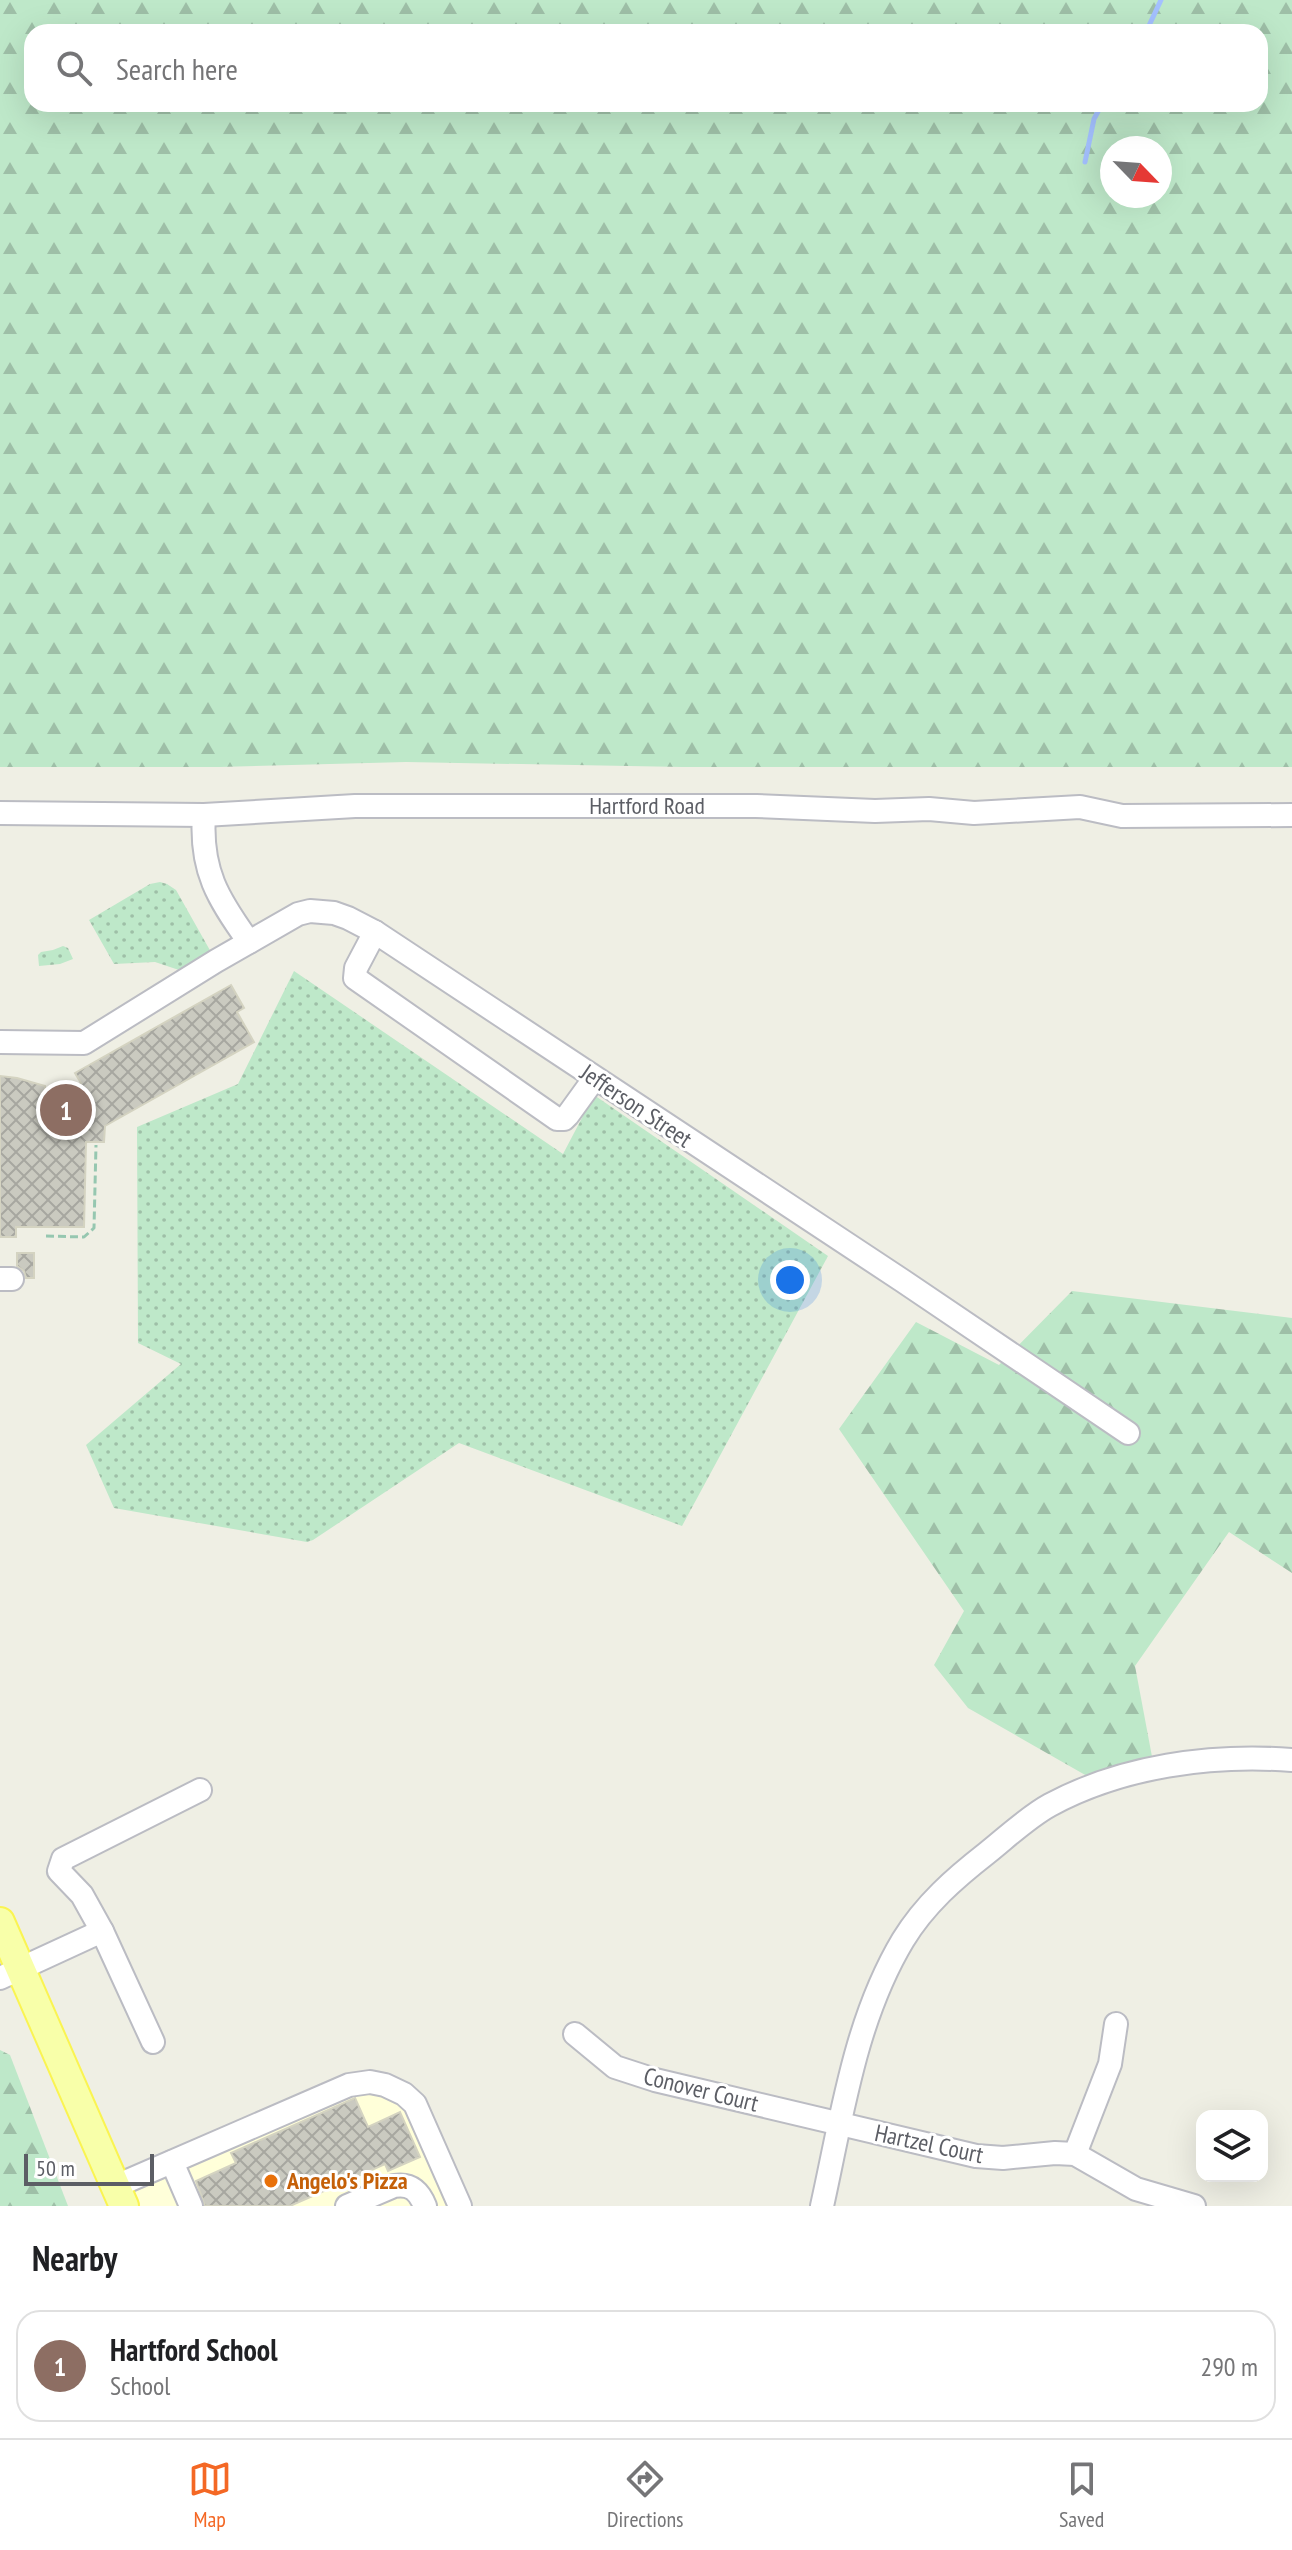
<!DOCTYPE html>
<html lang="en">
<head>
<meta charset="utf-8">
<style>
  :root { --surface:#fff; --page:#f2f2f2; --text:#202124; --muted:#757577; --line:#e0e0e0; --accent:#f46825 }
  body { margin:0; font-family:"PT Sans Narrow",sans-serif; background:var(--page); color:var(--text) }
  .controls { position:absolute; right:24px; bottom:24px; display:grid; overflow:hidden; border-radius:16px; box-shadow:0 8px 32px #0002 }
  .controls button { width:72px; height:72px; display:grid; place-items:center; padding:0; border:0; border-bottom:2px solid var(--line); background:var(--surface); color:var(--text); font:40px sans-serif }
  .compass { position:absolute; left:1100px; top:136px; width:72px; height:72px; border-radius:50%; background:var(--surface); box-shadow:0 8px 32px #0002; rotate:115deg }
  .scale { position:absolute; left:24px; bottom:20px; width:130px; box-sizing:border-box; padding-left:8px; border:4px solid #5c5e65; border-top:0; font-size:22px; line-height:28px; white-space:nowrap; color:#5c5e65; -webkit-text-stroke:6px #fff; paint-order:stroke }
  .you { position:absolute; left:790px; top:1280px; width:28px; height:28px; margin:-20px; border:6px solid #fff; border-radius:50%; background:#1a73e8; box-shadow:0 0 0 12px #1a73e833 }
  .badge { display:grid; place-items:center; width:52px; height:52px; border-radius:50%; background:var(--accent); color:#fff; font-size:26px; font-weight:700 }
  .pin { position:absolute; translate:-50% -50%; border:4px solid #fff; box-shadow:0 2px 8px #0006 }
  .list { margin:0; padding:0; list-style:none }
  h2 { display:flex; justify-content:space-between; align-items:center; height:104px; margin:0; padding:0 32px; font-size:34px }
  h2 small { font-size:26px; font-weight:400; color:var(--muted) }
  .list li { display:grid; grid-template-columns:52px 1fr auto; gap:24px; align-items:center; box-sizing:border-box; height:112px; margin:0 16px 16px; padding:0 16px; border:2px solid var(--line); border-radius:24px }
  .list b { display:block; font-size:30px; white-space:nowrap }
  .list p { margin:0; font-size:26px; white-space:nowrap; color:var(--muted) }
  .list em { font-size:26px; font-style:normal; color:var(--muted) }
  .icon { flex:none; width:44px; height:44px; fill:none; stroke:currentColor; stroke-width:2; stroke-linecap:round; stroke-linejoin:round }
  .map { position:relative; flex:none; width:1292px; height:2206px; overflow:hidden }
  .search { position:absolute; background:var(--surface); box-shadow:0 8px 32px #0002; left:24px; right:24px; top:24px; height:88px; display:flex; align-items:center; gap:20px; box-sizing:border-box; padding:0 28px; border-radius:24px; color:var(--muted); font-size:30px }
  .sheet { height:232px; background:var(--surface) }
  nav { display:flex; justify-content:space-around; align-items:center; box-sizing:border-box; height:112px; border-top:2px solid var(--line); background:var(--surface); font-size:22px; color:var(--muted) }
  nav a { display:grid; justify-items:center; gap:4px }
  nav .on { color:var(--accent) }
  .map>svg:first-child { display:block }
</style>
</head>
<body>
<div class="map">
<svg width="1292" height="2206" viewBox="0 0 1292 2206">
  <defs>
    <pattern id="green-dots" width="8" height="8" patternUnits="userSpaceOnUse" patternTransform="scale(2)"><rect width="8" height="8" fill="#bee8c9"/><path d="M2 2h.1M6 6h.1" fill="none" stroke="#9ebfa7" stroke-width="1.8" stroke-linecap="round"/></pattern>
    <pattern id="forest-firs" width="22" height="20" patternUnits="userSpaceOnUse" patternTransform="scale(2)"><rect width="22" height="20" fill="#bee8c9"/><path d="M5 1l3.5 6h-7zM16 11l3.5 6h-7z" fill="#9ebfa7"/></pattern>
    <pattern id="building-cross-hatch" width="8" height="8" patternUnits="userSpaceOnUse" patternTransform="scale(2)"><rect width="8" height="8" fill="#cacac0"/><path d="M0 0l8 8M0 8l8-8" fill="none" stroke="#a7a7a0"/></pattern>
  </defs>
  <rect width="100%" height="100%" fill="#efefe4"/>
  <!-- commercial -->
  <path fill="#ffffd9" d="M349 2085 404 2094 460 2206H124L116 2186Z"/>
  <!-- green -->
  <g fill="url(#green-dots)">
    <path d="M160 882 167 884 176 890 216 961 194 975 155 962 114 964 89 920 150 884Z"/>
    <path d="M63 946 68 948 73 959 60 964 39 966 38 955 41 952 53 950Z"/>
    <path d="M294 971 563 1154 594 1095 828 1256 682 1526 459 1443 313 1540 307 1542 114 1508 86 1445 181 1364 138 1343 137 1127 238 1084Z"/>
  </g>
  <!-- forest -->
  <g fill="url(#forest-firs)" fill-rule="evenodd">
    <path d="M0 0H1292V767H682L406 762 220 767H0ZM32 32H1260V104H32ZM1112 148H1160V196H1112Z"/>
    <path d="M1072 1291 1292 1318V1573L1229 1532 1135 1666 1153 1762 1094 1780 968 1708 934 1665 964 1611 839 1429 916 1322 999 1365Z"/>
    <path d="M0 2050 10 2055 68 2206H0Z"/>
  </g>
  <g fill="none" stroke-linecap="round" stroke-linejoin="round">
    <!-- stream -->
    <g stroke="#a4c1ff" stroke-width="5">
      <path d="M1146 32 1161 0"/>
      <path d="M1085 162 1094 119 1102 104"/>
    </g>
  </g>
  <!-- building -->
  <g fill="url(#building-cross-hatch)" stroke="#d4d3c1" stroke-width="2">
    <path d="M231 985 244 1008 237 1012 254 1042 105 1126 104 1142H86L84 1227H16V1237H0V1076L17 1078 45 1086V1102L81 1083 75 1073Z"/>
    <path d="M17 1253H34V1278H26L24 1271 17 1266Z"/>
    <path d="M355 2098 368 2127 400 2112 420 2157 388 2171 385 2164 290 2206H205L196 2181 236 2163 231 2153Z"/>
  </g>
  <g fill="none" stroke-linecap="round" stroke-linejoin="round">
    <!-- minor casing -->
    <g stroke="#bbbcc3" stroke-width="26">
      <g id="minor">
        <path d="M0 813 204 815 355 806H756L875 811 929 809 974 813 1080 807 1122 816 1292 815"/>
        <path d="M204 815C200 870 218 899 249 942"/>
        <path d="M375 932 356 968 355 978 557 1119H564L568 1115 594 1079"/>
        <path d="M0 1042 84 1043 216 961 298 914 310 911 334 913 348 918 375 932 903 1281 1128 1433"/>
        <path d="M0 1279H12"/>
        <path d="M102 1931 82 1895 59 1871 63 1859 200 1790"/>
        <path d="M0 1978 102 1931 153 2042"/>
        <path d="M575 2034 615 2067 655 2080 976 2156 1003 2158 1055 2153 1075 2154 1136 2189 1194 2206"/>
        <path d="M1075 2154 1110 2064 1116 2024"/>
        <path d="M172 2162 191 2206"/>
        <path d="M116 2186 349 2085 370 2082 385 2085 404 2094 415 2104 460 2206"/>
        <path d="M347 2206 394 2186C411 2183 419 2191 425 2206"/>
        <path d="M822 2206C842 2116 855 2020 903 1940 925 1904 955 1878 987 1853 1007 1837 1028 1817 1050 1805 1122 1766 1211 1754 1292 1760"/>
      </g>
    </g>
    <!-- major casing -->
    <g stroke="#faf452" stroke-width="32">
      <path id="major" d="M0 1922 124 2206"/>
    </g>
    <!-- path -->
    <path stroke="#96c7b0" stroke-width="3" stroke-dasharray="8 4" stroke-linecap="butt" d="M46 1236 84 1237 94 1228 96 1145"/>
    <!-- minor -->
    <use href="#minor" stroke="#fff" stroke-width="22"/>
    <!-- major -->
    <use href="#major" stroke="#f8ffa9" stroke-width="28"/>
  </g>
  <!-- markers -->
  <circle fill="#e8710a" stroke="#fff" stroke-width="3" cx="271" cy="2181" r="8"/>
  <g text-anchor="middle" stroke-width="6" stroke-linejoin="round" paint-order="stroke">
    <!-- street labels -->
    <g font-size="24" fill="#5c5e65" stroke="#fff">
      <text x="647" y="814">Hartford Road</text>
      <text transform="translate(636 1106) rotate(34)" y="8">Jefferson Street</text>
      <text transform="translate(701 2090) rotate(14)" y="8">Conover Court</text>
      <text transform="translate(929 2144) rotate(12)" y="8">Hartzel Court</text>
    </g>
    <!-- food labels -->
    <g font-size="24" font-weight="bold" fill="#c56008" stroke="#fff" text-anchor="start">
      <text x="287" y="2189">Angelo's Pizza</text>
    </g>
  </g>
</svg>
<div class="controls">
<button><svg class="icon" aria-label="layers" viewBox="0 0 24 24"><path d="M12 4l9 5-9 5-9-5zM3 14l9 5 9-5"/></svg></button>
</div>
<svg class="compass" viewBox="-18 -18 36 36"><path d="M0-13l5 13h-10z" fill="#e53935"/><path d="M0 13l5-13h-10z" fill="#757577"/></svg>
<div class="scale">50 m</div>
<div class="you"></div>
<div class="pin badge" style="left:66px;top:1110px;background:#8d6e63">1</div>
<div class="search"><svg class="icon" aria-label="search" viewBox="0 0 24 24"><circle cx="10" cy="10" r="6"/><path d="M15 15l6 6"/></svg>Search here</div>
</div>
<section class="sheet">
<h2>Nearby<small></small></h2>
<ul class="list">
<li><span class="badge" style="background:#8d6e63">1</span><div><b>Hartford School</b><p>School</p></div><em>290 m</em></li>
</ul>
</section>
<nav>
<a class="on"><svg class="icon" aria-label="map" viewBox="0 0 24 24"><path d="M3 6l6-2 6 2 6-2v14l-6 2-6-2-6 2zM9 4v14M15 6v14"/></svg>Map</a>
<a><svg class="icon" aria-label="directions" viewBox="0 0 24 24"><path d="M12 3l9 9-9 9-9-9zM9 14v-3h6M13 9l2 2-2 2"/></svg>Directions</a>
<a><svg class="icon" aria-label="saved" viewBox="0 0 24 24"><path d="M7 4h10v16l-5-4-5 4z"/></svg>Saved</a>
</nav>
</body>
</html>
